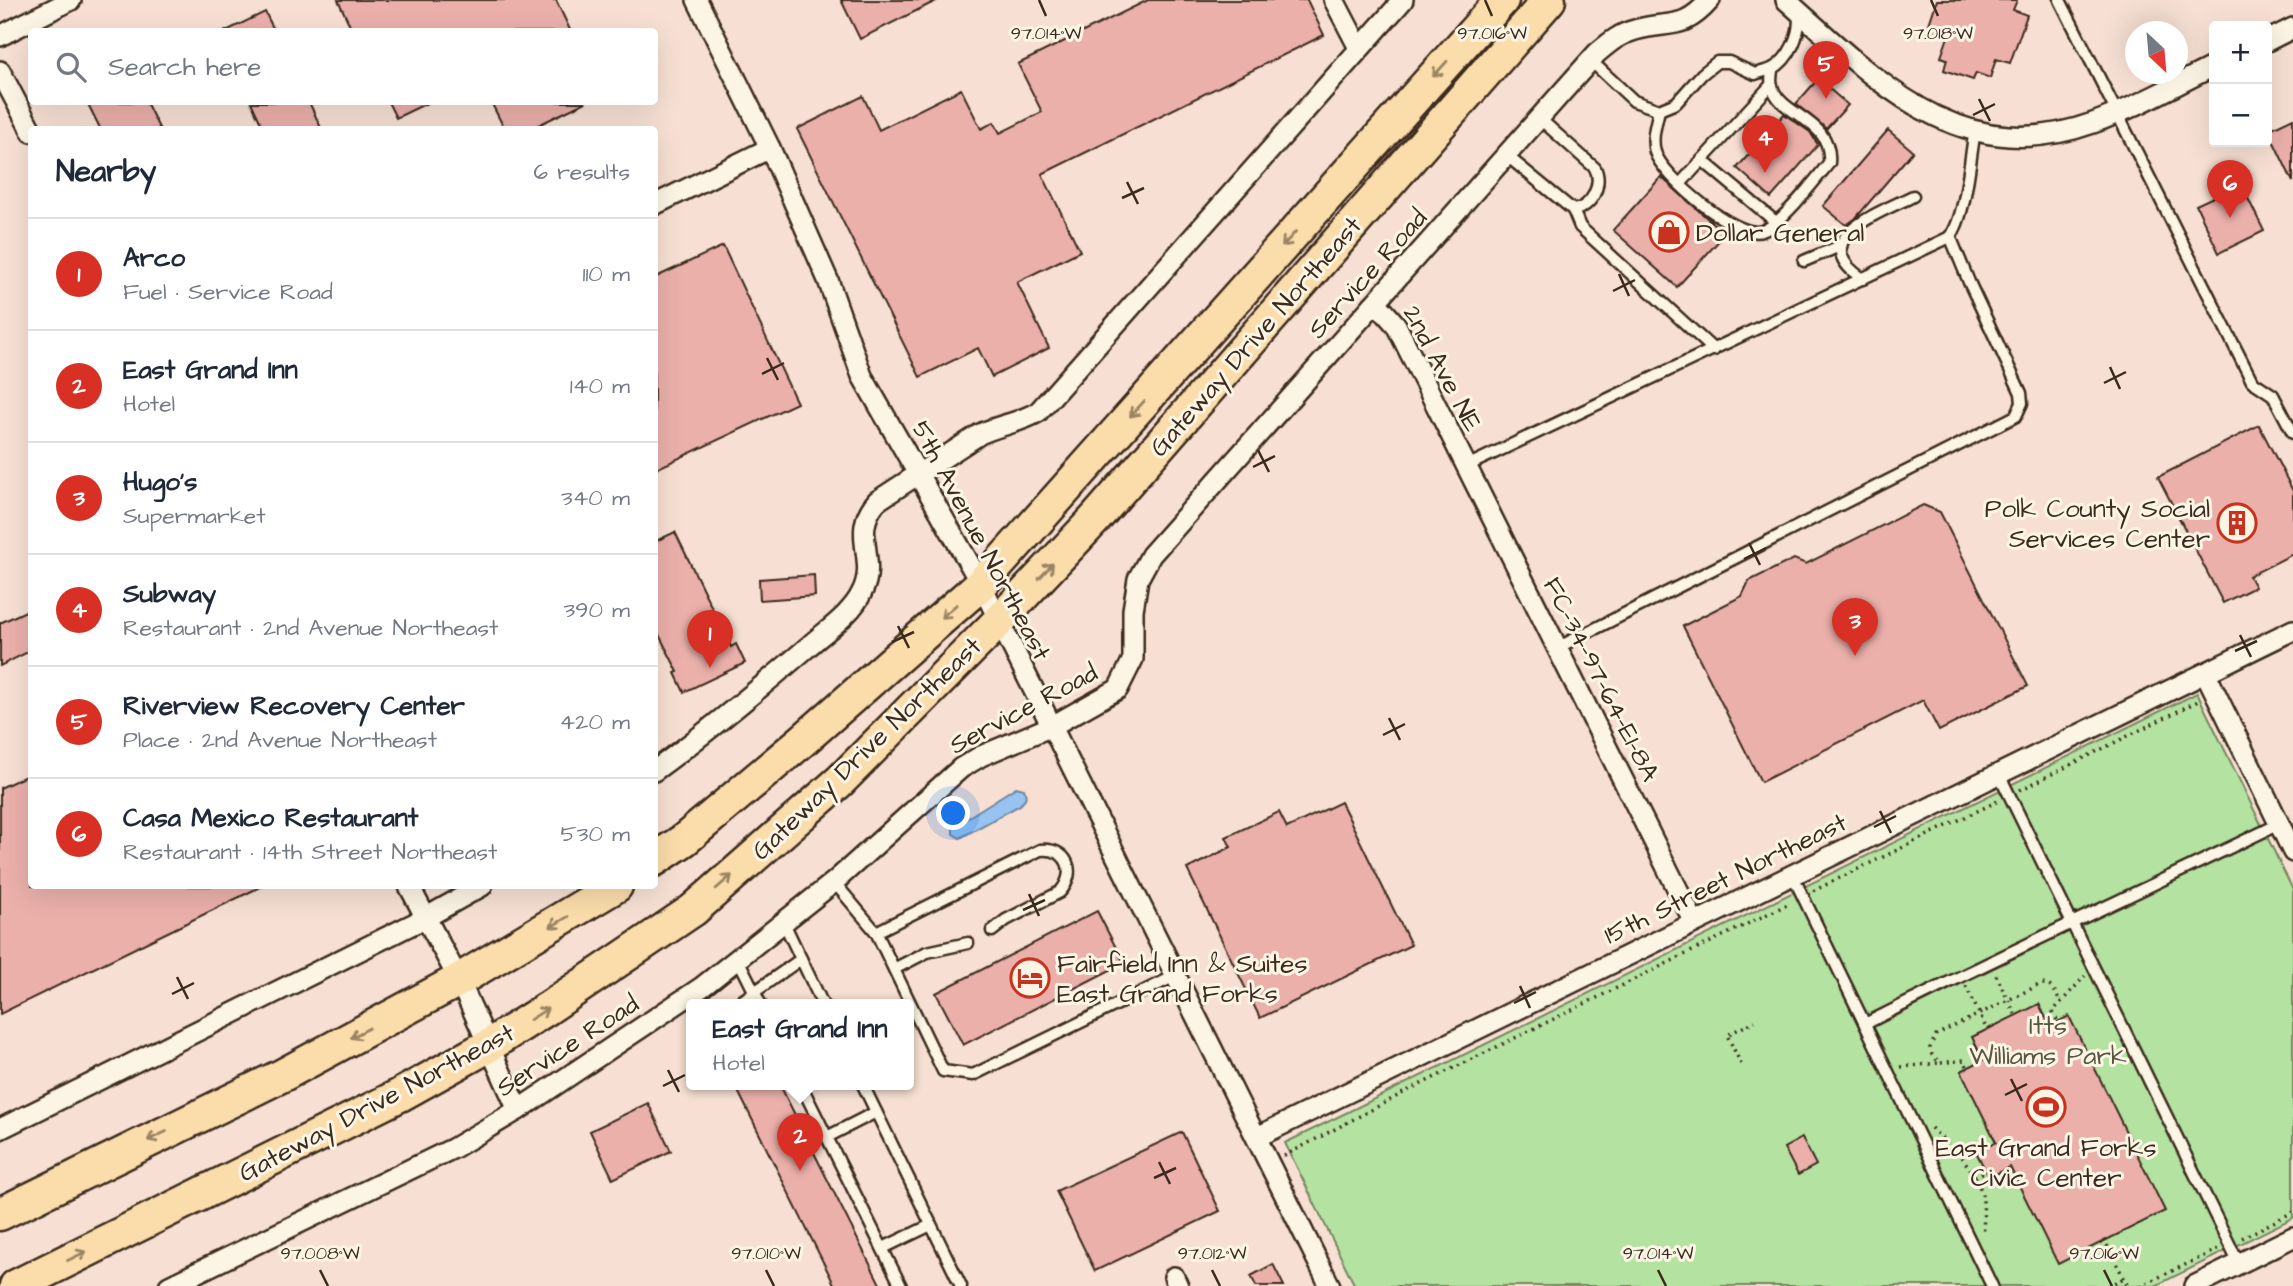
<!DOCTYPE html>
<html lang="en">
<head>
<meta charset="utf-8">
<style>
  :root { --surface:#fff; --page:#f6f6f7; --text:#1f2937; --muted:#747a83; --line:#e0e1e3; --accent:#d93025 }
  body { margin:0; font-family:"Architects Daughter",sans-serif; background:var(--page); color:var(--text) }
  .controls { position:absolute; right:21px; top:21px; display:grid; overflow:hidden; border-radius:7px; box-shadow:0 7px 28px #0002 }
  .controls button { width:63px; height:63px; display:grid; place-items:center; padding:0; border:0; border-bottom:2px solid var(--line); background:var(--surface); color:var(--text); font:35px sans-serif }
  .compass { position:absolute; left:2125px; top:21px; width:63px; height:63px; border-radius:50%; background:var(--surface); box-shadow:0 7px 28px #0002; rotate:154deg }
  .you { position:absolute; left:954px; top:814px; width:24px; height:24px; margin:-18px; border:5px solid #fff; border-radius:50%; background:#1a73e8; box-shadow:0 0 0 10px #1a73e833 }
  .badge { display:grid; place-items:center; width:46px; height:46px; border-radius:50%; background:var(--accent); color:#fff; font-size:23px; font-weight:700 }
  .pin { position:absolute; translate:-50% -58px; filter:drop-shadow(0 2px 4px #0008) }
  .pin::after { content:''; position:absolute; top:37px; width:24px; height:21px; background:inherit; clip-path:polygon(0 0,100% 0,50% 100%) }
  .popup { position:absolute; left:686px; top:999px; width:228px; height:91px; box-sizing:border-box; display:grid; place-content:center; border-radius:7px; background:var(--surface); filter:drop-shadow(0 2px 5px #0005); font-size:23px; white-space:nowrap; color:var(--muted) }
  .popup b { font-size:26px; color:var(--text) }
  .popup::after { content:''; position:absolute; left:50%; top:100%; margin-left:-14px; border:14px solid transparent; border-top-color:var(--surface) }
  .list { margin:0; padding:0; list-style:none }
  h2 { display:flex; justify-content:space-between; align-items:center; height:91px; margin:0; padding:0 28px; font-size:30px }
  h2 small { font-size:23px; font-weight:400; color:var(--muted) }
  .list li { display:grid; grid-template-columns:46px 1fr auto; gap:21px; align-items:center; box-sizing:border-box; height:112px; padding:0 28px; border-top:2px solid var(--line) }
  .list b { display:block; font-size:26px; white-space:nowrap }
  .list p { margin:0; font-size:23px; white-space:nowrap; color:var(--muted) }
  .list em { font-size:23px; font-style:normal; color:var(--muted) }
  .icon { flex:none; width:38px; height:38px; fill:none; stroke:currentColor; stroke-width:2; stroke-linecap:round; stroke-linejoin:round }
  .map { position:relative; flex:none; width:2293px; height:1286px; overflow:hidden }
  .search { position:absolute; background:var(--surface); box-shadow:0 7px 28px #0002; left:28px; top:28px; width:630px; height:77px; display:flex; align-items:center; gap:18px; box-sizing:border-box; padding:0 24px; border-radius:7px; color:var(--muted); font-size:26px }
  .panel { position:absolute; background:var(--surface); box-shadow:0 7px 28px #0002; left:28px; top:126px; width:630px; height:763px; border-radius:7px }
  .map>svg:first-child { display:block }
</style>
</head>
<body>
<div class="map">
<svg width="2293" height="1286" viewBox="0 0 2293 1286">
  <rect width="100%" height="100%" fill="#f7e0d3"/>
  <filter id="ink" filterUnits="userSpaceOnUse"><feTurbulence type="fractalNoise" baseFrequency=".0143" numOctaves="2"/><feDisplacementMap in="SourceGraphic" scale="14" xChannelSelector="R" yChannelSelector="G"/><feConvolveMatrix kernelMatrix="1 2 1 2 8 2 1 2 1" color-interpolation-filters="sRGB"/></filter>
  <g filter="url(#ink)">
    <!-- green -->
    <path fill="#b3e2a1" stroke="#778660" stroke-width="2" d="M2197 693 2293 890V1218L2155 1286H1355L1285 1143Z"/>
    <!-- water -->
    <path fill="#97c3f1" stroke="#72869d" stroke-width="2" d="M1016 787 1024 789C1027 796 1026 799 1020 805L960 838 953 834V827Z"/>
    <!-- building -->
    <g fill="#ebb0aa" stroke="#3b2a1e" stroke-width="2">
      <path d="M338 0H556L571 32H353Z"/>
      <path d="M841 0H938L860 39Z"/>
      <path d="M1148 0H1307L1324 35 1042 174 1080 251 1017 282 1049 348 992 377 978 348 920 377 797 129 863 96 879 130 961 89 981 129 994 122 1000 133 1042 112 1018 64Z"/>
      <path d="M1937 0H2017L2013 10 2027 15 2010 63 1996 59 1990 78 1976 73 1973 80 1944 70 1947 59 1941 57 1948 37 1927 30Z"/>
      <path d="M265 12 275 32H224Z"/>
      <path d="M1818 79 1848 105 1826 129 1796 104Z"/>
      <path d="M87 102H146L160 130H101Z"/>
      <path d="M251 102H309L322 130H264Z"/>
      <path d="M388 102H429L396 118Z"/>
      <path d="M491 102H586L528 130H505Z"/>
      <path d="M1784 114 1810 132 1818 145 1771 198 1737 168Z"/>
      <path d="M2293 118V182L2268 130Z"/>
      <path d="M1888 130 1913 151 1855 219 1846 225 1823 206Z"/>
      <path d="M1661 177 1725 234 1677 287 1613 230Z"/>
      <path d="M2241 184 2264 231 2219 253 2196 205Z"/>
      <path d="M723 246 797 403 654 470V278Z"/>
      <path d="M2259 425 2293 491V554L2249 576 2255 587 2223 603 2158 477Z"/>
      <path d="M1923 505 1940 512 2028 686 1939 731 1923 700 1761 782 1683 626 1742 596 1749 581 1794 559 1806 564Z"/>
      <path d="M675 532 731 647 736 644 745 663 684 692 675 673 678 672 654 625V542Z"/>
      <path d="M814 575 815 596 760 600 759 579Z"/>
      <path d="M32 608V650L0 666V623Z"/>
      <path d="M32 773V886H262L0 1014V788Z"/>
      <path d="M1341 802 1411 945 1260 1018 1187 869 1231 847 1226 837 1279 812 1287 828Z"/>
      <path d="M1097 911 1124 963 963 1045 936 993Z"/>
      <path d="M2039 1004 2050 1026 2069 1016 2165 1211 2058 1264 2010 1167 1989 1177 1976 1152 1996 1142 1961 1071 1983 1060 1972 1037Z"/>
      <path d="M735 1085H780L881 1286H835Z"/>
      <path d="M648 1103 671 1151 613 1179 590 1131Z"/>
      <path d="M1182 1132 1220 1211 1095 1271 1056 1191Z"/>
      <path d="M1802 1138 1816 1165 1798 1175 1784 1148Z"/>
      <path d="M1273 1264 1284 1286H1256L1251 1276Z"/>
    </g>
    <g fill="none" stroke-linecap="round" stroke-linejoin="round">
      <!-- service casing -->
      <g stroke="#3b2a1e" stroke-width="15">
        <g id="service">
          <path d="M2060 0 2252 381 2273 395 2293 433"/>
          <path d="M1590 60 1634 101 1659 110 1676 103 1702 74 1717 62H1729L1755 74C1760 72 1767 71 1772 69 1789 60 1802 33 1798 14"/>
          <path d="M1659 110C1656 124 1651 138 1655 152 1662 176 1737 240 1762 231 1781 225 1815 180 1829 163 1833 118 1780 117 1772 86 1770 81 1772 73 1772 69"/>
          <path d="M1506 155 1573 210C1592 208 1603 184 1595 168L1539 118"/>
          <path d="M1702 160 1777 223"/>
          <path d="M1680 184 1771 85"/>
          <path d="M1573 210 1580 227 1714 350"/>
          <path d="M1804 261 1840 246"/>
          <path d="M1863 279C1803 239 1880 213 1913 196"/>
          <path d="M1465 463 1471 464 1950 237C1966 216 1970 158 1975 130"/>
          <path d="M1557 648 2016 416 2022 403 2021 393 1969 282 1950 236"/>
          <path d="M1999 774 2239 1264"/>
          <path d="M1792 874 1992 1286"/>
          <path d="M834 882 876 932 943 1071 973 1075 1177 975"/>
          <path d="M784 923 823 1005"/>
          <path d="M876 932 1040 850C1067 847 1078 872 1060 892L1006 920 992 931"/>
          <path d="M738 959 761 1005"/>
          <path d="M894 969 927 952 968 943"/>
          <path d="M736 1005 801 959"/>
          <path d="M1865 1024C2001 955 2141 891 2279 824"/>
          <path d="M801 1085 901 1286"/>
          <path d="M863 1085 961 1286"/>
          <path d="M827 1137 876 1112"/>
          <path d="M883 1248 931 1225"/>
        </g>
      </g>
      <!-- minor casing -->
      <g stroke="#3b2a1e" stroke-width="24">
        <g id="minor">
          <path d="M697 0 770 148 828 280 862 376 981 584 1330 1286"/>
          <path d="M1334 0 1359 48"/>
          <path d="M1786 0C1877 81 1959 171 2093 123 2135 108 2175 85 2214 66"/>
          <path d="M0 36 71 0"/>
          <path d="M2267 41 2293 28"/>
          <path d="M0 71 32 132"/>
          <path d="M654 205 770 148"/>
          <path d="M1373 305 1382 309 1396 325 1694 922"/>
          <path d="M2206 674 2293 852"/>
          <path d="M654 771C708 732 759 689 809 646 827 630 852 614 862 592 879 559 849 533 877 501L980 434C999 425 1019 423 1038 412L1403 0"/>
          <path d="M409 886 459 980 518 1110"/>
          <path d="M0 1129 425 918 482 886"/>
          <path d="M1257 1137 2293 630"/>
          <path d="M1174 1277 1178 1286"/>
          <path d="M169 1286 454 1148 518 1110 702 987 834 882 961 768 981 756 1052 726 1118 689 1133 659V610L1138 579 1151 555 1597 53C1609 43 1619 34 1635 30 1670 20 1682 32 1710 0"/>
          <path d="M2194 1286 2293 1237"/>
        </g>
      </g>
      <!-- trunk casing -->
      <g stroke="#3b2a1e" stroke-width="37">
        <g id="trunk">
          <path d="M654 860 684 840 802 741 981 584 1502 0"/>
          <path d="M0 1214 283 1075 459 980 616 886"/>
          <path d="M16 1286 400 1095 488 1046 548 1008 693 910 840 781 998 622 1095 519 1549 0"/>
        </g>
      </g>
      <!-- path -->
      <g stroke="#3b2a1e" stroke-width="3.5" stroke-dasharray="2 5" stroke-linecap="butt">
        <path d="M2020 790 2198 701"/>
        <path d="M1813 891 1998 801"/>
        <path d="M1996 975 2015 1014"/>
        <path d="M1966 986 1986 1028"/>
        <path d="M2057 1020 2053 1012 2055 1009 2085 976"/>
        <path d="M1741 1064 1727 1035 1755 1021"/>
        <path d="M1967 1066 1964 1060 1940 1063 1932 1055 1930 1048 1936 1035 2041 984C2053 984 2056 993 2060 1003"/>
        <path d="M1901 1067 1938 1063"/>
        <path d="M1931 1128C1952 1148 1979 1169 1983 1201 1984 1212 1983 1224 1984 1235"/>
        <path d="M1284 1156 1407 1091 1790 903"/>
        <path d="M1975 1177 1984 1172"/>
        <path d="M2242 1238 2293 1212"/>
        <path d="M2107 1245 2128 1286"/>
        <path d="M2108 1286 2124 1278"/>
        <path d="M2140 1286 2219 1249"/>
      </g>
      <!-- service -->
      <use href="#service" stroke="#fcf5e5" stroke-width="10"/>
      <!-- minor -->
      <use href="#minor" stroke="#fcf5e5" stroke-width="19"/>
      <!-- trunk -->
      <use href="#trunk" stroke="#fbddab" stroke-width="32"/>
    </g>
    <!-- one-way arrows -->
    <defs><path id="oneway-shaft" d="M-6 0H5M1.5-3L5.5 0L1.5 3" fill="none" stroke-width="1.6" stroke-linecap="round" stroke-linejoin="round" transform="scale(1.75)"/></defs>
    <g stroke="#9b8464">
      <use href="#oneway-shaft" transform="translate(1440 69) rotate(132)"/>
      <use href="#oneway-shaft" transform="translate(1289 239) rotate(132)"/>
      <use href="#oneway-shaft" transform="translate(1137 409) rotate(132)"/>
      <use href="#oneway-shaft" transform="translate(1046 571) rotate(-47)"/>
      <use href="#oneway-shaft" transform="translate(949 611) rotate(139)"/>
      <use href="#oneway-shaft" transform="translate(724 882) rotate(-41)"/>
      <use href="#oneway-shaft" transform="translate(559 922) rotate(149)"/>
      <use href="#oneway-shaft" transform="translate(539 1014) rotate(-32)"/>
      <use href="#oneway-shaft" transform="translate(360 1033) rotate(152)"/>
      <use href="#oneway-shaft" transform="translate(157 1136) rotate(154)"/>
      <use href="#oneway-shaft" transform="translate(77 1256) rotate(-26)"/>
    </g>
  </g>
  <!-- ticks -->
  <path fill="none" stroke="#3b2a1e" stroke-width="2.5" d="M1039 0 1046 16M1485 0 1492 16M1931 0 1938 16M1979 99 1990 121M1973 115 1995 104M1127 182 1138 204M1122 198 1144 188M1619 274 1629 296M1613 291 1635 280M767 358 778 380M2110 367 2120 389M762 374 784 363M2104 383 2126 372M1258 450 1269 472M1253 467 1275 456M1749 543 1760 565M1744 559 1766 548M898 626 909 648M2240 635 2251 657M892 642 914 632M2235 651 2257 641M1389 718 1400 740M1383 735 1405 724M1880 811 1891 833M1874 827 1896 816M1029 894 1039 916M1023 910 1045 900M177 977 188 999M1520 986 1530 1008M172 994 194 983M1514 1003 1536 992M668 1070 679 1092M2011 1079 2022 1101M663 1086 685 1075M2005 1095 2027 1084M1159 1162 1170 1184M1154 1178 1176 1168M320 1270 328 1286M766 1270 774 1286M1212 1270 1220 1286M1658 1270 1666 1286M2104 1270 2112 1286"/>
  <!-- icons -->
  <defs>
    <g id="shop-ring" transform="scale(2.0125)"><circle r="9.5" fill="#fcf5e5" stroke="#c8321e" stroke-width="1.5"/><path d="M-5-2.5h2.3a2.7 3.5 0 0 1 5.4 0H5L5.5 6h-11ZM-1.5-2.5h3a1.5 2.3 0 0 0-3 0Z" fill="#c8321e"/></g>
    <g id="building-ring" transform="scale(2.0125)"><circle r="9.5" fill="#fcf5e5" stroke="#c8321e" stroke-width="1.5"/><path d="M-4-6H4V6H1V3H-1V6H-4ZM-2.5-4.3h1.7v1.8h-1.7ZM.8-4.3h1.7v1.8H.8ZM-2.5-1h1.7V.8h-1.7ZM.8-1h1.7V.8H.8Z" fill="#c8321e"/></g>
    <g id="hotel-ring" transform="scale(2.0125)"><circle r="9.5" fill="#fcf5e5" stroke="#c8321e" stroke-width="1.5"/><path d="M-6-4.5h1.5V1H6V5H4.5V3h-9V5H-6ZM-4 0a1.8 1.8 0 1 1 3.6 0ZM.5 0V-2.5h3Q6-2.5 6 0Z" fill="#c8321e"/></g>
    <g id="stadium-ring" transform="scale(2.0125)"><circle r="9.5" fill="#fcf5e5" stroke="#c8321e" stroke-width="1.5"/><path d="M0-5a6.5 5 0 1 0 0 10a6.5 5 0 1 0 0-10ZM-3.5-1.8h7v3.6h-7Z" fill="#c8321e"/></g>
  </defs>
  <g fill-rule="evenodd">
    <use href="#shop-ring" x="1669" y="232"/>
    <use href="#building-ring" x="2237" y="523"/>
    <use href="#hotel-ring" x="1030" y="978"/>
    <use href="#stadium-ring" x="2046" y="1107"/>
  </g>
  <g text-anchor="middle" stroke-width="6" stroke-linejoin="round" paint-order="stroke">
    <!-- poi labels -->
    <g font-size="26" fill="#3b2a1e" stroke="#fcf5e5" text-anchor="start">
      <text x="1696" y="241">Dollar General</text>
      <text x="2210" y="517" text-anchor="end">Polk County Social<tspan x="2210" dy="30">Services Center</tspan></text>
      <text x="1057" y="972">Fairfield Inn &amp; Suites<tspan x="1057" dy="30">East Grand Forks</tspan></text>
      <text x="2046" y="1156" text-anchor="middle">East Grand Forks<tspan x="2046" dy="30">Civic Center</tspan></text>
    </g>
    <!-- street labels -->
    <g font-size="26" fill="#3b2a1e" stroke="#fcf5e5">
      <text transform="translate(1367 273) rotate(-48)" y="9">Service Road</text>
      <text transform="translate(1255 336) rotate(-49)" y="9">Gateway Drive Northeast</text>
      <text transform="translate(1443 368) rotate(62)" y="9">2nd Ave NE</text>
      <text transform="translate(982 540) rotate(62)" y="9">5th Avenue Northeast</text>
      <text transform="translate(1602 679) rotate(63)" y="9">FC-34-97-64-E1-8A</text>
      <text transform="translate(1023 708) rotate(-28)" y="9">Service Road</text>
      <text transform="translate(866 748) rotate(-44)" y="9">Gateway Drive Northeast</text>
      <text transform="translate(1725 878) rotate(-26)" y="9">15th Street Northeast</text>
      <text transform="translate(567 1045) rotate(-33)" y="9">Service Road</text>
      <text transform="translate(376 1102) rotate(-28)" y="9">Gateway Drive Northeast</text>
    </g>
    <!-- park labels -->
    <g font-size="26" fill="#59583f" stroke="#fcf5e5">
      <text x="2048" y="1034">Itts<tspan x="2048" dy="30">Williams Park</tspan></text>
    </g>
  </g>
  <g font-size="18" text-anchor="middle" fill="#3b2a1e" stroke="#fcf5e5" stroke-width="6" stroke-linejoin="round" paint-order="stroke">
    <text x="1938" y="39">97.018°W</text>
    <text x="1046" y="39">97.014°W</text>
    <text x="1492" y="39">97.016°W</text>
    <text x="320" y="1259">97.008°W</text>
    <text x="766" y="1259">97.010°W</text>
    <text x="1212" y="1259">97.012°W</text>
    <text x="1658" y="1259">97.014°W</text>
    <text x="2104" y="1259">97.016°W</text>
  </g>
</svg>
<div class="controls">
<button>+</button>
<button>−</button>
</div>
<svg class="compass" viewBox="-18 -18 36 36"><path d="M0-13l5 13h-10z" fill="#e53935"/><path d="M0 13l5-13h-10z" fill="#747a83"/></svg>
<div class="you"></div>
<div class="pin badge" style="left:710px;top:668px">1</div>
<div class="pin badge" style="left:800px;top:1171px">2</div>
<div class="popup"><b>East Grand Inn</b>Hotel</div>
<div class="pin badge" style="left:1855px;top:656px">3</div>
<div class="pin badge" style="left:1765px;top:173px">4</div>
<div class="pin badge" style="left:1826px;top:99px">5</div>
<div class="pin badge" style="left:2230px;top:218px">6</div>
<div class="search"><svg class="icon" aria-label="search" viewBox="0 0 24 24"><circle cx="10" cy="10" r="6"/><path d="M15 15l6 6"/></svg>Search here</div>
<section class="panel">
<h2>Nearby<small>6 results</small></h2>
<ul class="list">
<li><span class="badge">1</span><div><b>Arco</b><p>Fuel · Service Road</p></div><em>110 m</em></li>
<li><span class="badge">2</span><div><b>East Grand Inn</b><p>Hotel</p></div><em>140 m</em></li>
<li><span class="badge">3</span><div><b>Hugo's</b><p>Supermarket</p></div><em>340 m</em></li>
<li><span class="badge">4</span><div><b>Subway</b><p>Restaurant · 2nd Avenue Northeast</p></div><em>390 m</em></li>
<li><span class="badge">5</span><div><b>Riverview Recovery Center</b><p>Place · 2nd Avenue Northeast</p></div><em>420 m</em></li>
<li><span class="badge">6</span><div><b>Casa Mexico Restaurant</b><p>Restaurant · 14th Street Northeast</p></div><em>530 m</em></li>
</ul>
</section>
</div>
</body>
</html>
